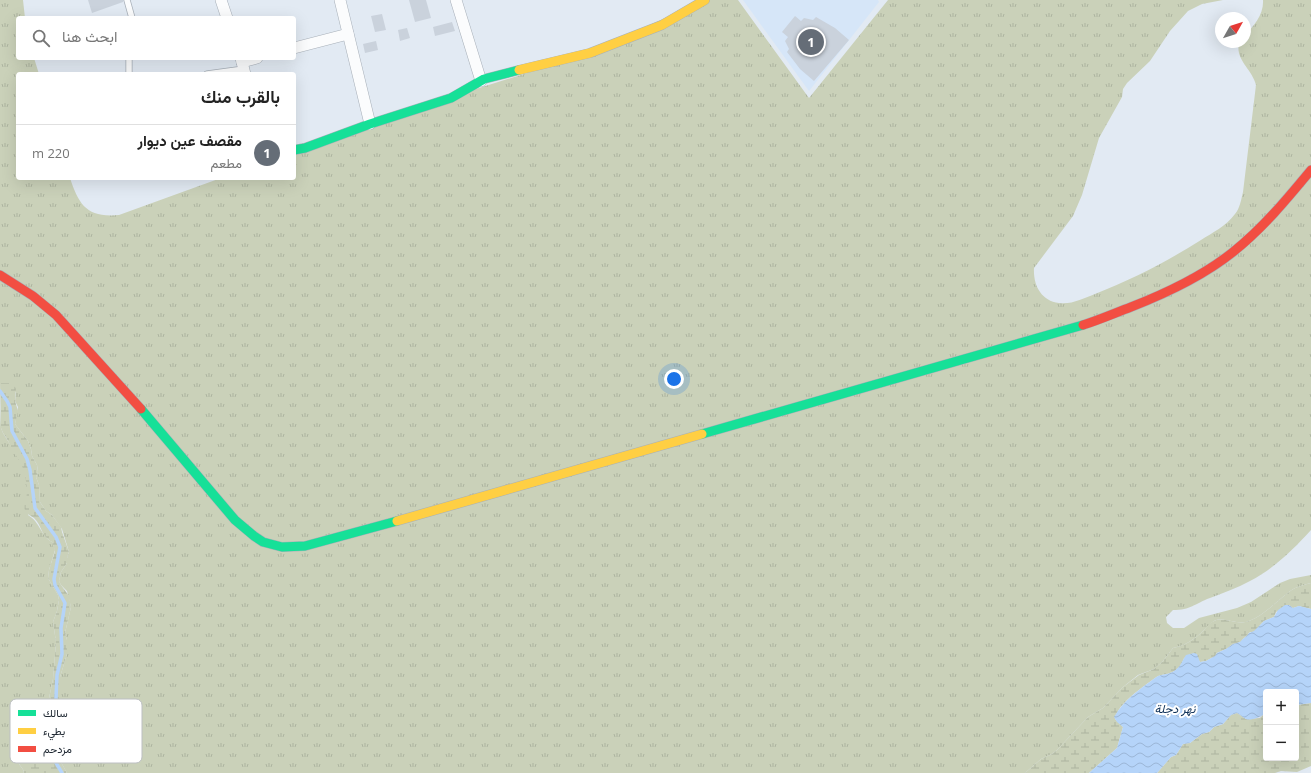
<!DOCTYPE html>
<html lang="ar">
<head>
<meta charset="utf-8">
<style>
  :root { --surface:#fff; --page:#f6f6f6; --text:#222; --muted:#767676; --line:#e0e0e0; --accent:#656d77 }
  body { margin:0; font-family:"Open Sans",Vazirmatn,sans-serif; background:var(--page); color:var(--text); direction:rtl }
  .controls { position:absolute; right:12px; bottom:12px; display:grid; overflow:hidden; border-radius:4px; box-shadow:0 4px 16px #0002 }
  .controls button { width:36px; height:36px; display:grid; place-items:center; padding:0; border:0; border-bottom:1px solid var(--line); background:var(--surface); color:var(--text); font:20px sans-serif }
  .compass { position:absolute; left:1215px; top:12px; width:36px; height:36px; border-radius:50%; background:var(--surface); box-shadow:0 4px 16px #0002; rotate:51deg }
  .you { position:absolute; left:674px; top:379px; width:14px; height:14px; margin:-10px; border:3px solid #fff; border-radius:50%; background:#1a73e8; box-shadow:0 0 0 6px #1a73e833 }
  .badge { display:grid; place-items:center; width:26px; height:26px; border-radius:50%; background:var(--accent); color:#fff; font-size:13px; font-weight:700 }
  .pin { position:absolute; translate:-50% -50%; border:2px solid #fff; box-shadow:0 1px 4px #0006 }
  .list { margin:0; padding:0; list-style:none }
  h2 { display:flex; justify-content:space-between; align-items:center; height:52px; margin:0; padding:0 16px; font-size:17px }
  h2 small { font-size:13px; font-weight:400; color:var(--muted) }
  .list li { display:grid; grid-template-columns:26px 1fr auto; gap:12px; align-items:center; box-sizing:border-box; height:56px; padding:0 16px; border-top:1px solid var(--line) }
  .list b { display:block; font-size:15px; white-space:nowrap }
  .list p { margin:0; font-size:13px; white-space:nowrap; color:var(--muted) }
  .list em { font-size:13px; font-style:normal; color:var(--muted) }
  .icon { flex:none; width:22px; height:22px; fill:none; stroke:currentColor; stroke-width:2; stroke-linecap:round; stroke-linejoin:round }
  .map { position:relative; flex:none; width:1311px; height:773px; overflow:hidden; direction:ltr }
  .search { position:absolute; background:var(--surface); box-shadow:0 4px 16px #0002; left:16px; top:16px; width:280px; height:44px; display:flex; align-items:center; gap:10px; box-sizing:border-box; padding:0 14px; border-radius:4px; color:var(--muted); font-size:15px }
  .panel { position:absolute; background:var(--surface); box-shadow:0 4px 16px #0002; left:16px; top:72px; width:280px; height:108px; border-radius:4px; direction:rtl }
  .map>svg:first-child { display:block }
</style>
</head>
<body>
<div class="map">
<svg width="1311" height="773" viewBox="0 0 1311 773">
  <defs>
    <pattern id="grass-tufts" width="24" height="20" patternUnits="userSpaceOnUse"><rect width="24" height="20" fill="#cad1b9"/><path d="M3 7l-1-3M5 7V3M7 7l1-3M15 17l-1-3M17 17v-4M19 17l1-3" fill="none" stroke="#adb4a0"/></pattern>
    <pattern id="wetland-marsh" width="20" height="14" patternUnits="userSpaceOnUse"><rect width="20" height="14" fill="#cad1b9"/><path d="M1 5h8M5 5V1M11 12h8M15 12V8" fill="none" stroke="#adb4a0"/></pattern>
    <pattern id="water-waves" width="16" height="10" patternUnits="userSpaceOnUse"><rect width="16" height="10" fill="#b5d4f9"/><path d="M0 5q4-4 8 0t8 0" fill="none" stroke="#9bb6d6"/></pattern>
  </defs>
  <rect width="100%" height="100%" fill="#e2eaf3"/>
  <!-- built -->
  <path fill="#d6e6f8" d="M743 0H878L879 2 809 91Z"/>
  <!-- grass -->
  <g fill="url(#grass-tufts)">
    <path d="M0 0H23L25 18H18V58H34L39 74H18V178H70C79 205 87 218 119 215L221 178H294V151L460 94 581 56 705 0H738L809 98 888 0H1223L1202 4 1188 11 1170 31 1150 61 1127 83 1123 89 1122 97 1099 138 1082 195 1073 216 1034 268C1033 285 1041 301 1059 303 1071 305 1084 298 1095 294 1133 279 1166 262 1201 240 1212 233 1226 226 1235 214 1240 208 1241 200 1243 192L1256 85C1252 69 1235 60 1239 43L1245 42V35C1254 26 1264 14 1263 0H1311V530C1293 550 1273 569 1250 581 1237 588 1223 593 1210 598 1194 604 1191 610 1173 610L1166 617 1167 623 1173 628H1184L1199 618 1237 608 1251 602 1280 583 1290 579 1311 575V583C1303 585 1295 587 1289 592 1276 602 1264 615 1249 621 1238 626 1224 616 1214 621 1209 624 1206 628 1202 632 1195 639 1184 646 1173 648L1163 661 1154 669 1138 675 1123 687 1103 708 1088 717 1057 750 1052 754 1041 759 1025 773H67L57 755V745L64 721V714L60 702V677L67 654V640L65 633 71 607 67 591 61 585 59 581 61 572 67 563V558L69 552 62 529 52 515 46 511 40 502 39 485 36 477 38 472 37 465 32 456 31 449 28 441 15 424 18 407 15 401 16 392 0 383Z"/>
    <path d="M0 407 1 428 3 433 24 467 27 483 28 515C40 522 41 536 52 542L55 550 49 570 48 578 58 595 59 600 57 611 53 622 56 642 53 679 47 708 39 715 38 729 33 733 21 754 19 764 24 771 23 773H0Z"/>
  </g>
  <!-- wetland -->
  <g fill="url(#wetland-marsh)">
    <path d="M0 383H9L16 388 15 401 18 411 15 424 28 441 31 449 32 456 37 465 38 472 36 477 39 485 40 502 46 511 52 515 61 527 62 532 69 552 67 558V563L61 572 59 581 61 585 69 596 71 607 65 633 67 640V654L60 677V702L64 714V721L57 745V755L67 773H23L24 771 17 761 18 756 24 751 33 733 38 729 39 715 47 708 53 679 56 642 53 622 57 611 59 600 58 595 48 578 49 570 55 551 52 542C40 535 43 527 34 518 30 515 27 515 25 510 23 505 27 498 27 492 26 471 23 466 12 449 9 443 7 438 3 433L1 428Z"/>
    <path d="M1311 583V609L1299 606 1293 608 1289 605 1276 612 1274 617 1264 621 1254 632H1250C1247 636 1243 638 1241 642L1233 644 1226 649 1217 653 1215 656 1206 661 1200 662 1193 654 1184 658C1182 665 1177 671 1170 673 1165 675 1160 674 1155 678 1143 687 1117 704 1115 719L1123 727 1117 748 1089 773H1025L1041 759 1052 754 1057 750 1088 717 1103 708 1123 687 1139 675 1154 669 1163 661 1173 648C1184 646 1195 639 1202 632 1206 628 1209 623 1214 621 1224 616 1238 626 1249 621 1264 615 1276 602 1289 592 1295 587 1303 585 1311 583Z"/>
    <path d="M1311 703V766L1297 772 1281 771 1275 773H1157L1171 757 1176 755 1183 744 1190 743 1202 734 1209 732 1214 727 1223 724 1231 715 1237 713 1246 719 1260 718 1264 714H1266V758H1296V705Z"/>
  </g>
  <!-- water -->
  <path fill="url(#water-waves)" d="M1285 605H1289L1293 608 1299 606 1311 609V703L1296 705V692H1266V714H1264C1261 717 1250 721 1246 719 1243 718 1240 714 1237 713L1231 715 1223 724 1214 727 1209 732 1202 734 1190 743 1183 744 1176 755 1171 757 1157 773H1089L1117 748 1123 727 1117 722 1114 717C1124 700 1140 689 1155 678 1160 674 1165 675 1170 673 1179 670 1181 663 1186 655L1194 653 1197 654 1200 662 1206 661 1215 656 1217 653 1226 649 1233 644 1240 642C1243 638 1247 637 1249 633L1254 631 1264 621 1274 617 1278 610Z"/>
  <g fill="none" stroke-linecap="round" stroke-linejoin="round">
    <!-- stream -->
    <path stroke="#b5d4f9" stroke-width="3.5" d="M0 391 7 401 10 407 12 431 27 459 30 470 35 508 56 537 60 547 54 579 55 585 65 603 61 628 62 654 57 675 56 698 61 717 60 722 52 741 51 750 52 756 62 773"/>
  </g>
  <!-- building -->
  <g fill="#cad2dc">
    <path d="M88 0H123V2L92 13Z"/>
    <path d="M409 0H426L431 18 415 22Z"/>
    <path d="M382 14 386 30 375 32 371 16Z"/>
    <path d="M795 16 801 21 804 18 813 20 816 17 835 28 849 40 814 81 800 69 787 52 789 49 785 41 788 37 782 32Z"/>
    <path d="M452 22 455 31 435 36 433 27Z"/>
    <path d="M407 28 410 38 400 41 398 30Z"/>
    <path d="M376 41 378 50 365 53 363 44Z"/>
  </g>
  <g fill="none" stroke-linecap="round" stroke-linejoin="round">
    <!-- lane casing -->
    <g stroke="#a8b0b9" stroke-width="7">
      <g id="lane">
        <path d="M127 0 132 18"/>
        <path d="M129 74V58"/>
        <path d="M207 74 244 69"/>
      </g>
    </g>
    <!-- street casing -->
    <g stroke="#a8b0b9" stroke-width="12">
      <g id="street">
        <path d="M221 0 227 18"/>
        <path d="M340 0 370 124"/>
        <path d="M456 0 481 81"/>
        <path d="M294 48 348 34"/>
        <path d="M241 58 245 74"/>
        <path d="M242 62 257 58"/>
      </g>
    </g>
    <!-- fast casing -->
    <g stroke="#a8b0b9" stroke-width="10">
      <g id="fast">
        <path d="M294 150 305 148 370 124 451 98 484 79 519 70"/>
        <path d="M141 409 235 520 254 536 263 542 282 547 305 546 397 521"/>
        <path d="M702 434 1083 325"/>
      </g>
    </g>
    <!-- slow casing -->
    <g stroke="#a8b0b9" stroke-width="10">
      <g id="slow">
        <path d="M519 70 590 53 662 25 705 0"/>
        <path d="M397 521 702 434"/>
      </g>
    </g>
    <!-- jam casing -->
    <g stroke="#a8b0b9" stroke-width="10">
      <g id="jam">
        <path d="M0 275 33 296 56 315 141 409"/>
        <path d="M1083 325C1099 320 1115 313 1131 307 1167 293 1203 276 1233 252 1263 228 1287 199 1311 170"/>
      </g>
    </g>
    <!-- lane -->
    <use href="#lane" stroke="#fbfcfd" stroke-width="5.5"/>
    <!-- street -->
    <use href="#street" stroke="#fbfcfd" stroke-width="11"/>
    <!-- fast -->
    <use href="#fast" stroke="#16e098" stroke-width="9"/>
    <!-- slow -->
    <use href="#slow" stroke="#ffcf43" stroke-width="9"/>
    <!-- jam -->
    <use href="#jam" stroke="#f24e42" stroke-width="9"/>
  </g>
  <g text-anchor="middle" stroke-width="4" stroke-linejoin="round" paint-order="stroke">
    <!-- water labels -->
    <g font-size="12" font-style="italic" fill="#0e3057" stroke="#fff">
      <text x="1175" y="713">نهر دجلة</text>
    </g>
  </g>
  <!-- legend -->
  <rect x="10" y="699" width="132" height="64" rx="6" fill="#fff" stroke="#bcbfc2" stroke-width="1"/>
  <rect x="18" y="710" width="18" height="6" fill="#16e098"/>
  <rect x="18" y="728" width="18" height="6" fill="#ffcf43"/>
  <rect x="18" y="746" width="18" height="6" fill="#f24e42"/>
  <g font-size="11" fill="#212a34">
    <text x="43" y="717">سالك</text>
    <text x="43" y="735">بطيء</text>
    <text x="43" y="753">مزدحم</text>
  </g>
</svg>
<div class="controls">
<button>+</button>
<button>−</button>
</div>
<svg class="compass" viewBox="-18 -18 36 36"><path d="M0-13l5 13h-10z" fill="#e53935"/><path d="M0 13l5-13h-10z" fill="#767676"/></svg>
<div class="you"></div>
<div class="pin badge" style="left:811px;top:42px">1</div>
<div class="search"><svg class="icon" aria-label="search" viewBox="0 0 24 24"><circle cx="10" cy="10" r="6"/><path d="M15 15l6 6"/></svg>ابحث هنا</div>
<section class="panel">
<h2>بالقرب منك<small></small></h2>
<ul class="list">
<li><span class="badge">1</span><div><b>مقصف عين ديوار</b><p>مطعم</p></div><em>220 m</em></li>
</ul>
</section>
</div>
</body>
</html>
